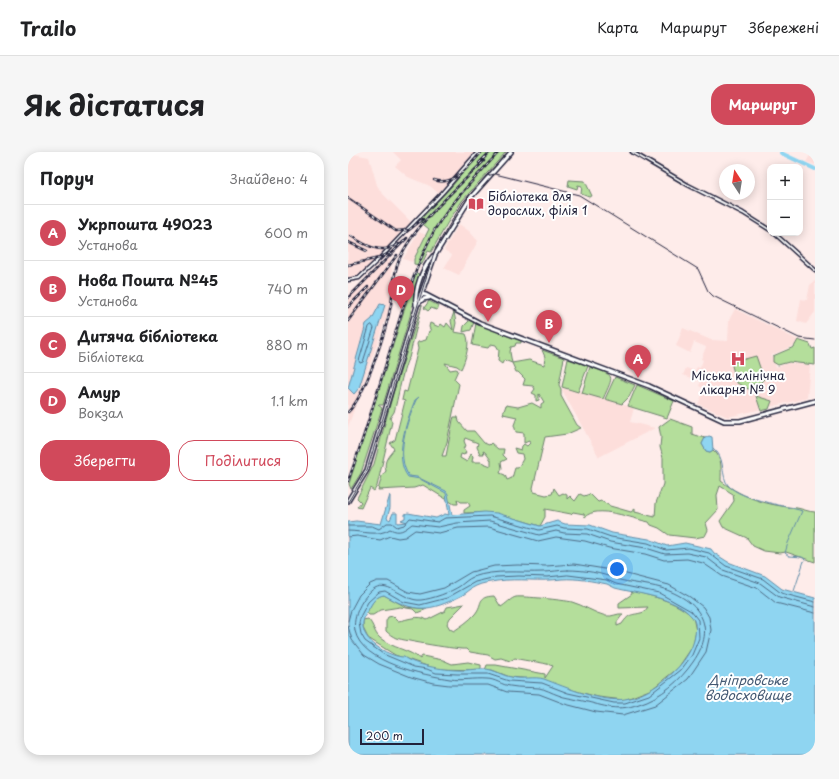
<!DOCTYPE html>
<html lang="uk">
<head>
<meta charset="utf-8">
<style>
  :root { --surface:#fff; --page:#f6f6f6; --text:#202124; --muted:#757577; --line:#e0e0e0; --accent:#d1495b }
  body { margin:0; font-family:"Playpen Sans",sans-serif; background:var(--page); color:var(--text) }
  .controls { position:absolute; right:12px; top:12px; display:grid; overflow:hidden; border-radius:8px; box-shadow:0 2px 10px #0003 }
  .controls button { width:36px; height:36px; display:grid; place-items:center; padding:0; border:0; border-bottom:1px solid var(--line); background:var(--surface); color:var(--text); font:20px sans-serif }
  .compass { position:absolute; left:371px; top:12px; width:36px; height:36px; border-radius:50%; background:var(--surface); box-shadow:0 2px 10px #0003; rotate:348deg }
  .scale { position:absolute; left:12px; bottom:10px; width:64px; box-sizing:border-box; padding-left:4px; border:2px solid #22223b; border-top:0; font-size:11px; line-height:14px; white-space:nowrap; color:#22223b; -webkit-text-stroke:3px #fff; paint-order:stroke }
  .you { position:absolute; left:269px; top:417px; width:14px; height:14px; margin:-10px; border:3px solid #fff; border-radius:50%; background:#1a73e8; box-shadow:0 0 0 6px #1a73e833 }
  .badge { display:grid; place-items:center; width:26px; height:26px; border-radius:50%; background:var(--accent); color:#fff; font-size:13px; font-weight:700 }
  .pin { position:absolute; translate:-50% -33px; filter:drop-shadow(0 1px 2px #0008) }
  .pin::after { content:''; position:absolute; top:21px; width:14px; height:12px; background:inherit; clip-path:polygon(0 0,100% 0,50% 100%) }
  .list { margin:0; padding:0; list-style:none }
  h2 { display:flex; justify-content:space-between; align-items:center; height:52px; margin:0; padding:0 16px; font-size:17px }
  h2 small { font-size:13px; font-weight:400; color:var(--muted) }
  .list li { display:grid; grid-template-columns:26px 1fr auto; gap:12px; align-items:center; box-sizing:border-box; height:56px; padding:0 16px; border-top:1px solid var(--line) }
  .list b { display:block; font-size:15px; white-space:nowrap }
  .list p { margin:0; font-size:13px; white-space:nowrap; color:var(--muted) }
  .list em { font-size:13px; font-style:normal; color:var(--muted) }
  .actions { display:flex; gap:8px; padding:12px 16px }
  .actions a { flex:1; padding:9px 0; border:1px solid var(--accent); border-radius:16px; text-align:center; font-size:14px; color:var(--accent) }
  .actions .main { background:var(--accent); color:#fff }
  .map { position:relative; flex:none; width:467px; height:603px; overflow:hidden; border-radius:16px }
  header { display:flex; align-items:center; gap:24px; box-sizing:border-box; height:56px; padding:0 20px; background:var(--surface); border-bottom:1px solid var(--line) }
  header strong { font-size:19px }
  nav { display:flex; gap:22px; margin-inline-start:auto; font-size:14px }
  .intro { display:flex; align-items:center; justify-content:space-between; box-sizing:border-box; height:96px; padding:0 24px }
  h1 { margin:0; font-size:28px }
  .button { padding:10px 18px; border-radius:16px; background:var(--accent); color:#fff; font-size:14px; font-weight:700 }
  main { display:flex; gap:24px; padding:0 24px }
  aside { flex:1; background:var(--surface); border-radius:16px; box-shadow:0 2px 10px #0003 }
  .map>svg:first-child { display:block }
</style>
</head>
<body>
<header>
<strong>Trailo</strong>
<nav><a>Карта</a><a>Маршрут</a><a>Збережені</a></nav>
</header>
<div class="intro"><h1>Як дістатися</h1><a class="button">Маршрут</a></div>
<main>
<aside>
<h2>Поруч<small>Знайдено: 4</small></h2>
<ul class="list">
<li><span class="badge">A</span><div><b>Укрпошта 49023</b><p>Установа</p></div><em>600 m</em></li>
<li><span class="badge">B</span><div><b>Нова Пошта №45</b><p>Установа</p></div><em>740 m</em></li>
<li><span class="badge">C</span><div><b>Дитяча бібліотека</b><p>Бібліотека</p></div><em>880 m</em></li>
<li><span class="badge">D</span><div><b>Амур</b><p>Вокзал</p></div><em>1.1 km</em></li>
</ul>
<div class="actions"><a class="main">Зберегти</a><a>Поділитися</a></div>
</aside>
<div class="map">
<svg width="467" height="603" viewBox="0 0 467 603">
  <rect width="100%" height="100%" fill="#feecea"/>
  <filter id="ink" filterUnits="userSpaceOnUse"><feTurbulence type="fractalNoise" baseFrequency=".025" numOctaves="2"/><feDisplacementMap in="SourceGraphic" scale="8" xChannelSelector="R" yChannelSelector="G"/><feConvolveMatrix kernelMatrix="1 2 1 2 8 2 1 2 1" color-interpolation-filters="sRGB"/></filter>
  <g filter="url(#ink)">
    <!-- built -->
    <g fill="#fddedb">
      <path d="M45 0H129L90 41 82 34 60 25 47 14 53 8Z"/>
      <path d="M464 0H467V13L458 10Z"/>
      <path d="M0 1 21 5 29 33 33 40 64 71 26 110V112L7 128 0 127Z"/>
      <path d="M111 72 121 79 130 89 111 123 96 116 104 103 96 98Z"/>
      <path d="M71 80 78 83 64 110 55 107Z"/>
      <path d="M42 103 46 143 0 275V143Z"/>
      <path d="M467 129V160L458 172 449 169 453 147 459 148 462 133Z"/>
      <path d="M387 157 450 188 447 193 424 203 428 215 440 211 462 213 459 246 380 265 350 252 357 237 351 234 353 229 335 223 338 216 347 219 349 215 352 216 355 208 353 207 358 195 346 190 342 201 328 194 335 176 363 188 380 189 381 168Z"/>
      <path d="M215 236 230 240 233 239 286 256 282 270 307 276 251 305 214 238Z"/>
    </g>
    <!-- green -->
    <g fill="#b4de9b" stroke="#6b806b" fill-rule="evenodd">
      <path d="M132 0H158L114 49 100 70 83 100 80 99 74 112 71 113 66 112V107L81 77 71 69 104 34Z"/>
      <path d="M221 28 237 29 244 44 241 45 233 42 234 34 230 33 229 37 220 34Z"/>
      <path d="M68 121 71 122 62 164 35 253H30L34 256 13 321 3 337 1 332 3 325Z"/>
      <path d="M81 149 91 154 89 158 83 156 80 159 76 156Z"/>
      <path d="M74 153 61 206C56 210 49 251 46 260L42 266 44 270 29 334 26 339 22 336 13 356 9 355 13 350 9 346 26 312 46 238Z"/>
      <path d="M106 160 108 171 106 180 118 182C123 191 117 209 113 217L109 214 97 211 102 218 108 217 110 218 106 227 111 232 99 290 94 304H98L105 268 106 265H110L111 270 119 279H126L136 291 141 293 143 291 150 297H156L155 303 159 307 153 310 154 316 152 321 157 323 159 328 164 326 167 316H170L175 307 174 302 168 301 166 296 173 298 174 294 176 292 179 294 182 291 181 289 176 291V281L168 280 166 273 169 265 155 262 158 253 170 255 184 251 193 256V252L196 250 191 242V248L188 249V243L184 241 187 237 185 234 175 233 177 227 170 220H168L164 211 156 208 154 212 150 209 151 198 148 193 143 192 140 196 124 193 128 171 173 189V191H168L167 194 163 195 162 200 164 211 181 208 196 213 197 205 194 198 216 206 211 233 213 237V244L229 273 233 276 219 282 197 285 185 336 186 340 198 343 204 342 206 336 211 343 215 341 219 343V347L222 344 227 349 232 342 236 344 242 342 250 350 253 349 262 354 283 360 287 357V360L307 365 308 351 315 332V306L312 295 313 285 311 275 322 267 344 275V282L357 286 354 292 358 299 362 300 365 298C375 305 373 318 373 329 397 347 419 353 449 356 455 357 461 360 467 360V410L438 400 432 401 416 399 405 394 399 386 375 375 372 369 386 349 385 342 372 334 369 343 370 358 358 371 360 378 357 384 347 386 321 383 311 376 303 373 301 370C285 367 249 352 237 365L236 362 225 360 223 362 197 357V365L192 374C167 366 143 359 116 361V358L122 354 120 350H113L109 347 110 352H106L75 333 66 336 30 338 34 324 38 319C35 308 41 304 46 297L42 291 47 288 57 249 54 248 56 239 59 240 70 197 69 192 70 190 78 188 81 179H83L81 175 82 171 91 175 93 172 97 175 99 171 105 178 103 169ZM117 286 130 291 129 295 132 302H136L135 299 137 300 143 308V314L133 310H124L125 304 123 302 119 310 112 306 113 302 116 303 118 300 115 296 118 294 116 289Z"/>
      <path d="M122 168 126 170 123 178 115 180 116 174Z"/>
      <path d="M450 188 462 192 464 197 467 196V213L441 210 430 213 425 210V204L446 195Z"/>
      <path d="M408 204 416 227 407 236 406 232 402 233 403 237H400L389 231 384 214 386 210Z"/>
      <path d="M220 207 240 214 230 240 214 235Z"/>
      <path d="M242 215C268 224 266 222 255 247L234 241Z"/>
      <path d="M267 225 287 233 281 245 274 252 257 247Z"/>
      <path d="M289 233 326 249 319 266 280 254Z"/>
      <path d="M408 244 424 249 421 257 413 259Z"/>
      <path d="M283 438C307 446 325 447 345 465L348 479 345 494 330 516 304 537 281 546 276 548 250 545 217 536 196 528 162 525 144 518H137L139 513H148L197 522V526L205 514C192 509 180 510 167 506L162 509 153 506 147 507 140 503 122 500 119 497C110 498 58 489 48 486 44 484 41 482 38 479V469L40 465 45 464 50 469C59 468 71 462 79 468L97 459 99 455 116 452 102 466 99 472 102 477 106 479C113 474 121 469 127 462 136 451 128 445 146 444L153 455C158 452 163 446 168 445 175 444 216 448 224 450 235 453 246 461 258 464 265 465 269 461 275 462L269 470V474L274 472C282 460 284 464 296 460L300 455 271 456V451L284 442Z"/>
      <path d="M36 443 58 455 79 457 69 461 65 457 52 455 33 458 25 463H21L19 461C22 453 27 444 36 443Z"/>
      <path d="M20 467C26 473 26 481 32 486 44 496 62 498 72 507L74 504 95 508 104 512 120 510 133 513V518L88 517 47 503 20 486 15 476V468Z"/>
    </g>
    <!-- water -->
    <g fill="#8fd5f1" stroke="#638da8" fill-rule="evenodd">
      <path d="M32 152 37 153 11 236 6 242 0 236 18 172 24 167Z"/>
      <path d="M71 245 68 248C59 269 47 304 61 324L69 325 98 339 100 342 104 363 136 360 149 361 192 374 209 369 217 372 242 373 264 381 301 387 319 394 337 391 363 397 366 401 380 410 417 424 434 437 467 446V603H0V370L8 369 33 372 42 343V356L39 366 42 368 45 361H49V371L59 370 53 368 57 366V362L60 361 88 366 97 362 101 363 98 341 72 327 60 325C45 306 59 268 67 248ZM214 427C229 426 244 429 259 432 262 433 264 435 267 436 290 442 328 445 344 465 348 470 348 477 347 483 344 511 305 543 277 547 255 551 217 535 196 527 187 524 173 528 163 525 156 524 150 520 143 518 133 515 121 519 110 518 97 518 65 513 56 505 42 505 17 491 15 475 14 468 18 461 22 455 25 449 29 444 36 443 67 461 81 460 113 444 119 441 123 436 128 434 134 431 143 430 149 429 171 426 192 430 214 427Z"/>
      <path d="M361 284 364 285 365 298 362 300 358 299 354 292 357 286Z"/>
    </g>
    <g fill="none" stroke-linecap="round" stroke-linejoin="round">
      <!-- shore -->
      <g stroke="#4e6a84" stroke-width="1">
        <path d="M24 173 26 176 15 210 12 211 11 209 21 175Z"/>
        <path d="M0 374H24L31 377 39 371H44L49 375 56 373 62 366 90 370 97 366 142 364 191 378 209 374 216 376 240 377 263 385 300 391 318 398 341 396 361 401 378 414 415 427 433 441 467 450"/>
        <path d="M0 379C14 379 31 385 42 377 52 382 56 378 64 372L90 375 109 371 142 369 191 383 208 379 216 381 239 382 262 390 298 396 317 402 339 401 358 405 375 418 412 431 431 445 467 455"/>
        <path d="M0 385 9 384 32 388 42 384 50 386 57 385 67 378 91 381 110 376 141 375 190 389 208 385 237 389 261 396 297 402 316 408 339 407 355 411 374 424 409 436 428 451 467 461"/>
        <path d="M220 418C236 418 254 421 268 427 281 431 299 432 313 436 350 448 371 473 345 510 332 529 313 545 291 552 267 561 253 552 230 548 223 546 217 546 210 543 204 541 197 537 191 536 181 535 172 536 162 534 154 533 147 527 139 527 126 526 114 529 102 527 76 523 14 511 7 479 4 465 14 444 27 436 41 428 57 450 73 448 84 447 103 440 112 434 116 431 120 427 125 425 148 417 172 421 195 420 203 420 212 418 220 418Z"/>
        <path d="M220 423 259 428 268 432 311 441 343 459 350 468 351 486 344 503 333 518 301 543 277 551H266L220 541 194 531 161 529 140 522H109L88 521 79 517 66 515 35 502 17 489 13 482 11 471 13 463 20 450 31 440 37 439 56 450 72 453 99 446 127 430 148 425 171 424 199 425Z"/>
        <path d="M0 469 3 458 11 443 22 432 29 429H40L60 440 72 442 96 436 123 420 146 414 170 413 198 414 226 412 263 418 321 433 342 445 355 455 361 465 363 478 358 500 340 527 307 553 275 563 248 560 217 552 191 542 159 540 140 533H101L85 531 63 525 31 512 16 503 4 488 0 474"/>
      </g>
      <!-- stream -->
      <g stroke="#638da8" stroke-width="1">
        <path d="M365 296C377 305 373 318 378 330 386 347 437 353 454 359L440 391 437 401 441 404 454 405 457 407"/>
        <path d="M446 439 456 409"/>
      </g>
      <!-- river -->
      <path stroke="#8fd5f1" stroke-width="4" d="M433 1 467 17"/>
      <!-- minor casing -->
      <g stroke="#22223b" stroke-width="5">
        <g id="minor">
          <path d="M284 0 340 33 395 61 422 78"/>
          <path d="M426 81 467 118"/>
          <path d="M0 128 11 126 32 106 95 40 130 0"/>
        </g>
      </g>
      <!-- major casing -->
      <g stroke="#22223b" stroke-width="6">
        <g id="major">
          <path d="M73 142 78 143 132 171 301 234 376 269H392L467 249"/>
          <path d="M71 151 75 147 81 146"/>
          <path d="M68 153C66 137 75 115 85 104"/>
          <path d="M0 349 19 318 69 154 87 103 123 45 163 0"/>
        </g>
      </g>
      <!-- minor -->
      <use href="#minor" stroke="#fff" stroke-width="2"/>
      <!-- major -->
      <use href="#major" stroke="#fff" stroke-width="3"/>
      <!-- tram -->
      <g stroke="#22223b" stroke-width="1">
        <path d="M138 24 147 22 231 43 350 117 360 139 365 144 451 186 467 188"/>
        <path d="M0 350 19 318 87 97 115 50 160 0"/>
      </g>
      <!-- rail casing -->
      <g stroke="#22223b" stroke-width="2.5">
        <g id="rail">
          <path d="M131 11 142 0"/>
          <path d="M86 28C106 35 121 14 133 1"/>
          <path d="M0 46 48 79 61 78 75 67"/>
          <path d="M3 84C18 94 34 103 51 92"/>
          <path d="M0 90 19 99"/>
          <path d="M0 113 31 106 42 101"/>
          <path d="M0 146 59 86"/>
          <path d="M0 155 20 135"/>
          <path d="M0 169 49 103"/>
          <path d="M0 260C18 243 38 178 43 153 45 138 45 122 51 108 65 74 110 35 136 9"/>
          <path d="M0 329C17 283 31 235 45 188 57 150 68 112 87 77 104 49 129 24 151 0"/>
        </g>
      </g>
      <!-- rail -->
      <use href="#rail" stroke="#fff" stroke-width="1" stroke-dasharray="3" stroke-linecap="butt"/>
    </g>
  </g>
  <!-- icons -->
  <defs>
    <g id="library-bare" transform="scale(1.2)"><path d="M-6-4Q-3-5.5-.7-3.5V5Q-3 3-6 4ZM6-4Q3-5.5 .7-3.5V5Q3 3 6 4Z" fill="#d1495b" stroke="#fff" stroke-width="2.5" paint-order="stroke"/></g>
    <g id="hospital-bare" transform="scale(1.2)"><path d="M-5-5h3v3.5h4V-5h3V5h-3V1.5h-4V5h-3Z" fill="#d1495b" stroke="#fff" stroke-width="2.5" paint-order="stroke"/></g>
  </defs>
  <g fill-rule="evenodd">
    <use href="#library-bare" x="128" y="52"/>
    <use href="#hospital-bare" x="390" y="207"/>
  </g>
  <g text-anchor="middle" stroke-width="4" stroke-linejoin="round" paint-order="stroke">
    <!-- poi labels -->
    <g font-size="12" fill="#22223b" stroke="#fff" text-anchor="start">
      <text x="140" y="49">Бiблiотека для<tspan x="140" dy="14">дорослих, фiлiя 1</tspan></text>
      <text x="390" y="228" text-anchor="middle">Міська клінічна<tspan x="390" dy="14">лікарня № 9</tspan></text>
    </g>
    <!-- water labels -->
    <g font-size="13" font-style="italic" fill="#435872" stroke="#fff">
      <text x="400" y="533">Дніпровське<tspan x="400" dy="15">водосховище</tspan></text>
    </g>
  </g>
</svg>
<div class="controls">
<button>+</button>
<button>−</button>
</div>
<svg class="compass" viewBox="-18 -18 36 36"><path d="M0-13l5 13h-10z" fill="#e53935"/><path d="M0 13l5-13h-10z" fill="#757577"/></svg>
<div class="scale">200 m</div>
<div class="you"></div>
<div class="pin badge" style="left:290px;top:226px">A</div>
<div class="pin badge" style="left:201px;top:191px">B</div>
<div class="pin badge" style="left:140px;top:170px">C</div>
<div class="pin badge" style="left:53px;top:157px">D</div>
</div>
</main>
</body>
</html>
